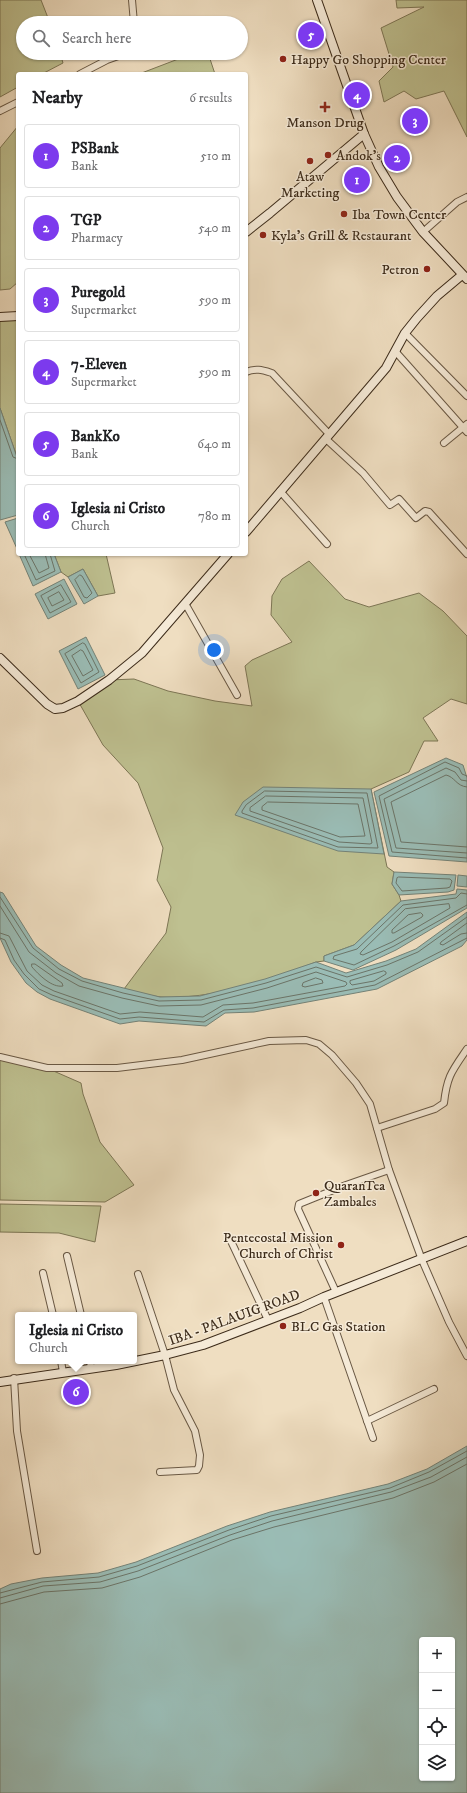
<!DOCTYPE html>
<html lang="en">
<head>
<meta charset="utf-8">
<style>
  :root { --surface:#fff; --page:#f2f2f2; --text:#202124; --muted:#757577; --line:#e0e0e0; --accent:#7c3aed }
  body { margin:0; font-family:"IM FELL DW Pica",serif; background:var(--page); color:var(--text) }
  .controls { position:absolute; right:12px; bottom:12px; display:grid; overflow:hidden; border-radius:4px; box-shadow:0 1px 3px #0004 }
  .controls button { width:36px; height:36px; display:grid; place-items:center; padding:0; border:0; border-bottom:1px solid var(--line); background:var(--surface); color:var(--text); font:20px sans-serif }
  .you { position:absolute; left:214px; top:650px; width:14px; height:14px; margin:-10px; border:3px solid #fff; border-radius:50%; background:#1a73e8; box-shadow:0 0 0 6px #1a73e833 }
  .badge { display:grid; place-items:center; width:26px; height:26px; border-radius:50%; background:var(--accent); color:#fff; font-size:13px; font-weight:700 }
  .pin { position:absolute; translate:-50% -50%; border:2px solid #fff; box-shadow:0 1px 4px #0006 }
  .popup { position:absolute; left:15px; top:1312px; width:122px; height:52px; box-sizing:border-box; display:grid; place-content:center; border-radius:4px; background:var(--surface); filter:drop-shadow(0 1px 3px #0005); font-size:13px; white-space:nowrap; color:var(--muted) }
  .popup b { font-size:15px; color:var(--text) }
  .popup::after { content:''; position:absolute; left:50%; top:100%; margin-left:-8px; border:8px solid transparent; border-top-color:var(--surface) }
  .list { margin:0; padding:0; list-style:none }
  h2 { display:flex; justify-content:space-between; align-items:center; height:52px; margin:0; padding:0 16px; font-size:17px }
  h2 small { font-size:13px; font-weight:400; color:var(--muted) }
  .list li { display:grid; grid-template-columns:26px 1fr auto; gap:12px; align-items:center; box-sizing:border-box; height:64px; margin:0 8px 8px; padding:0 8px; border:1px solid var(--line); border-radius:4px }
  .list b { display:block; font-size:15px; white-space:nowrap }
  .list p { margin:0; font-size:13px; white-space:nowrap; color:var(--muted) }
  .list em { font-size:13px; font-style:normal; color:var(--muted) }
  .icon { flex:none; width:22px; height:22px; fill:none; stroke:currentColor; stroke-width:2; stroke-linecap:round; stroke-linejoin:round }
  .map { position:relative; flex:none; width:467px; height:1793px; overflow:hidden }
  .search { position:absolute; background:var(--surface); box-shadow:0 1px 3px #0004; left:16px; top:16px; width:232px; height:44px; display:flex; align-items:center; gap:10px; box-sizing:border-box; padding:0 14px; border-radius:22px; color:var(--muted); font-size:15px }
  .panel { position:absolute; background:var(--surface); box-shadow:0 1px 3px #0004; left:16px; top:72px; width:232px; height:484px; border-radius:4px }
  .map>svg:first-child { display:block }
</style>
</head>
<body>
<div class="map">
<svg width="467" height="1793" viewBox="0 0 467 1793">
  <rect width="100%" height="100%" fill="#efdec1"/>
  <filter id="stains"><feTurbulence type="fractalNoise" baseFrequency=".005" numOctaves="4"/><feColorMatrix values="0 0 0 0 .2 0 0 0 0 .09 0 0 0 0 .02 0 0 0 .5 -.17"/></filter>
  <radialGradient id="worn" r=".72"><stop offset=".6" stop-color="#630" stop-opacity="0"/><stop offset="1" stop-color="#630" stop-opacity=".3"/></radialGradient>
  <!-- green -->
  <g fill="#bec090" stroke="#7d7655">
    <path d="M0 0H41L50 23H23V53H60L63 63 42 74H18V87L0 97Z"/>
    <path d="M396 0H467V137L444 91 416 99 404 91 384 102 379 81 393 67 381 28 424 7 397 8Z"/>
    <path d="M194 53H208L215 74H139Z"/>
    <path d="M18 126V282L10 289 0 290V148Z"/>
    <path d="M18 316V460L0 408V317Z"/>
    <path d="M54 554H106L115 593 98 596 83 569 68 577 61 572Z"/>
    <path d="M309 561 345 599 369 607 419 593 443 611 467 636V704L451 699 423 718 438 741H424L409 772 371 789 387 867 394 872 392 884 399 895 401 901 354 945 324 956V961L316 962C271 980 210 1000 161 997 149 996 136 992 124 989L166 933 171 907 157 880 163 848 138 783 103 745 78 701 109 680 134 679 168 691 215 701 252 706 245 666 252 660 292 642 271 615 272 596 282 579Z"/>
    <path d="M0 1059 49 1069 81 1083 83 1094 100 1142 134 1185 105 1202 0 1200Z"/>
    <path d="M0 1204 101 1206 95 1242 59 1233 0 1232Z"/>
  </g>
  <!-- water -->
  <g fill="#9abcb5" stroke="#748277" fill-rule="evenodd">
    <path d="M0 408 18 460V515L0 520Z"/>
    <path d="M18 518V551L5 522Z"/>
    <path d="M19 554H54L61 572 33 586Z"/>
    <path d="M83 569 98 596 84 604 68 577Z"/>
    <path d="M64 579 77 604 48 619 35 594Z"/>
    <path d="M86 637 105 675 78 689 59 651Z"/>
    <path d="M446 758 463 765 467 778V862L389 856 374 792Z"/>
    <path d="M263 787 371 789 384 854 338 851 235 815 243 802Z"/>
    <path d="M394 872 456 875 454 890 448 892 399 895 392 884Z"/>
    <path d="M458 875 467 876V887L457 886Z"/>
    <path d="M457 889 467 890V908L396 950 353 970 324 961V956L354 945 401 901 456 894Z"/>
    <path d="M0 892 3 893 36 946 61 965 83 978 160 997 200 996 265 979 316 962 346 973 386 961 416 949 467 912V940L462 946 377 989 254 1012 225 1013 206 1026 139 1021 120 1024 50 999 37 992 26 983 11 962 0 938Z"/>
    <path d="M467 1446V1793H0V1589L11 1584 42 1578 98 1573 136 1562 227 1526 270 1512 388 1484 427 1469ZM422 1640H452V1778H422Z"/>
  </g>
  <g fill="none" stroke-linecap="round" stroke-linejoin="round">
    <!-- shore -->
    <g stroke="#6b7468" stroke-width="1">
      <path d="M0 420 13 457 18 459"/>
      <path d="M24 554 36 580 55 571 50 554"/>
      <path d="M29 554 39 573 49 568 45 554"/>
      <path d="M80 575 82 576 92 593 87 598 84 597 75 580Z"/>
      <path d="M61 585 71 602 50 613 41 596Z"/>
      <path d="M59 592 64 600 52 606 48 598Z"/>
      <path d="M83 643 85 644 99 672 81 683 65 654Z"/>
      <path d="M81 650 83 651 93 670 83 676 72 656Z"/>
      <path d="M467 776 462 774 459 768 445 762 379 796 392 852 467 858"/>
      <path d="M467 781 461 780 455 772 446 768 384 799 396 848 467 853"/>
      <path d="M467 787C456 786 455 777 446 775L391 802 401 842 467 847"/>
      <path d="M265 791 367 793 378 848 338 847 242 813V811L246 805Z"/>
      <path d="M266 796 363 798 372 843 370 844 339 842 250 811V808Z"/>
      <path d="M268 802 358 804 365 836 340 837 262 810V807Z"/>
      <path d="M399 877 450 879 452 881 450 887 447 888 402 891 396 883 397 878Z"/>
      <path d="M467 894 461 893 456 898 403 905 357 949 334 956 333 959 354 965 394 946 467 905"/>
      <path d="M0 897 33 948 59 969 82 981 123 993 159 1001 201 1000 266 983 316 967 347 977 387 965 418 952 467 917"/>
      <path d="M449 904 450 908 392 942 363 955 360 954 361 952 405 909Z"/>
      <path d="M0 906 29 952 56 973 79 986 122 998 159 1006 201 1005 267 988 316 972 346 982 347 984 345 986 253 1003 223 1005 203 1017 140 1012 120 1014 54 991 42 985 27 971 9 936 0 933"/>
      <path d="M421 913 423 915 422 917 394 933H392V930L408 915Z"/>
      <path d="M467 923 441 942 440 944 443 945 461 934 467 933"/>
      <path d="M0 938 5 940 14 960 24 974 39 989 52 995 120 1019 139 1017 204 1022 224 1010 253 1008 375 985 467 938"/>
      <path d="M32 964H35L62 983 63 986C52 988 39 975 32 967Z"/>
      <path d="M384 971 386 972V974L374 981 352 985 350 983V981Z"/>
      <path d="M316 978 322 980 323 983 305 987 302 986 303 983Z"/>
      <path d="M0 1593 42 1582 99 1577 137 1566 229 1530 271 1516 390 1488 429 1472 467 1451"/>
      <path d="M0 1598 43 1586 100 1582 138 1571 230 1535 272 1521 391 1492 431 1477 467 1457"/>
      <path d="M0 1604 44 1592 102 1588 140 1577 232 1540 274 1527 393 1498 434 1482 467 1464"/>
    </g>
    <!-- street casing -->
    <g stroke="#695844" stroke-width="8">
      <g id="street">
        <path d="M132 0 134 23"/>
        <path d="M80 74 107 60 127 53"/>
        <path d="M0 111 18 102"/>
        <path d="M423 232 457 202 467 197"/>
        <path d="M405 333 467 396"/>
        <path d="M395 351 467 432"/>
        <path d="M246 372C256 368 262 370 272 373L329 434"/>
        <path d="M326 439 363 473 390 505 399 499 416 518 425 511 429 512 467 554"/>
        <path d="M444 443 467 424"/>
        <path d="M280 491 327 544"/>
        <path d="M186 605 237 695"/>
        <path d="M0 1057 47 1068H117L182 1060 269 1041 306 1040 319 1044 332 1055 356 1083 370 1104 389 1170 422 1260 449 1322 467 1356"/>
        <path d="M377 1128 435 1109 444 1103C447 1076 452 1071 467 1049"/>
        <path d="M230 1239 268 1320"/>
        <path d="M67 1256 81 1315"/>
        <path d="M43 1273 53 1315"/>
        <path d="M138 1274 165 1355 174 1390 195 1431 200 1455 199 1466 197 1470 160 1472"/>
        <path d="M336 1292 298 1209 299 1204 346 1185 389 1170"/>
        <path d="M324 1297 373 1438"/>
        <path d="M61 1361 63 1372"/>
        <path d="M90 1361 91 1368"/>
        <path d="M14 1378 17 1431 37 1551"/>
        <path d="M367 1421 434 1389"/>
      </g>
    </g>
    <!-- secondary casing -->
    <g stroke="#3c2b1a" stroke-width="10">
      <g id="secondary">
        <path d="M317 0 364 134 379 167 397 197 423 232 467 279"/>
        <path d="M246 232 270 213 364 134"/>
        <path d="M0 317 18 316"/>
        <path d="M246 532 386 368 405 333 417 318 437 296 462 275"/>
        <path d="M0 658 47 704 55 709 63 708 78 701 109 680 142 653 228 554"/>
        <path d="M0 1382 116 1365 165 1355 203 1345 300 1308 324 1297 467 1241"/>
      </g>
    </g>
    <!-- street -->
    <use href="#street" stroke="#f5ead7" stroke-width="6"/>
    <!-- secondary -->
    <use href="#secondary" stroke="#f5ead7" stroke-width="8"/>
  </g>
  <!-- markers -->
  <g fill="#8f2418" stroke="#f5ead7" stroke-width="1.5">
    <circle cx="283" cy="59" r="4"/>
    <path d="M323 101h4v4h4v4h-4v4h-4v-4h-4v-4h4z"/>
    <circle cx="328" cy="155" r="4"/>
    <circle cx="310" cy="161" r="4"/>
    <circle cx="344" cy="214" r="4"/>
    <circle cx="263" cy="235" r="4"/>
    <circle cx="427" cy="269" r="4"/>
    <circle cx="316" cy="1193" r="4"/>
    <circle cx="341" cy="1245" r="4"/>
    <circle cx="283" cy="1326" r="4"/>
  </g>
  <g text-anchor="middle" stroke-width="3" stroke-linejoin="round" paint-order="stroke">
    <!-- poi labels -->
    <g font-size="14" fill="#3c2b1a" stroke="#f5ead7" text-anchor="start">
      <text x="291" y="64">Happy Go Shopping Center</text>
      <text x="325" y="127" text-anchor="middle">Manson Drug</text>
      <text x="336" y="160">Andok's</text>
      <text x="310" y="181" text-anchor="middle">Ataw<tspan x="310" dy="16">Marketing</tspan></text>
      <text x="352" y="219">Iba Town Center</text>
      <text x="271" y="240">Kyla's Grill &amp; Restaurant</text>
      <text x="419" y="274" text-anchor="end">Petron</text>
      <text x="324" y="1190">QuaranTea<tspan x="324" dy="16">Zambales</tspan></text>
      <text x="333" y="1242" text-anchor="end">Pentecostal Mission<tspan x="333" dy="16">Church of Christ</tspan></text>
      <text x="291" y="1331">BLC Gas Station</text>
    </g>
    <!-- street labels -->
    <g font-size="14" fill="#3c2b1a" stroke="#f5ead7">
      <text transform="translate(234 1317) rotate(-20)" y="5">IBA - PALAUIG ROAD</text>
    </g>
  </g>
  <rect width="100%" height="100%" filter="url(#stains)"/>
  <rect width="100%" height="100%" fill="url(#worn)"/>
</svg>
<div class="controls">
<button>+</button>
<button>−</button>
<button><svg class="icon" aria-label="locate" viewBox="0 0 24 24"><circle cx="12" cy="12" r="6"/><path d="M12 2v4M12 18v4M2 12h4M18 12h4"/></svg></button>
<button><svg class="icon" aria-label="layers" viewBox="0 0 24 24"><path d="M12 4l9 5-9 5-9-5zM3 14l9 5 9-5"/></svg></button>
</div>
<div class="you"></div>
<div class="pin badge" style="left:357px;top:180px">1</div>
<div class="pin badge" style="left:397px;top:158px">2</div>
<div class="pin badge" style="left:415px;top:121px">3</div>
<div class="pin badge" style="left:357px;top:95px">4</div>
<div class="pin badge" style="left:311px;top:35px">5</div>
<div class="pin badge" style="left:76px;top:1392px">6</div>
<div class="popup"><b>Iglesia ni Cristo</b>Church</div>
<div class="search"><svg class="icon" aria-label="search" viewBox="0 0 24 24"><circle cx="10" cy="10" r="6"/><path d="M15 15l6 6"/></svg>Search here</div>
<section class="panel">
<h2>Nearby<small>6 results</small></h2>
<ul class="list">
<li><span class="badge">1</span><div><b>PSBank</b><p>Bank</p></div><em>510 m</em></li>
<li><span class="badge">2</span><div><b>TGP</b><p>Pharmacy</p></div><em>540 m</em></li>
<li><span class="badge">3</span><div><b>Puregold</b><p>Supermarket</p></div><em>590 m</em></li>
<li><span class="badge">4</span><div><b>7-Eleven</b><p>Supermarket</p></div><em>590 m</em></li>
<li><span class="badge">5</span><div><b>BankKo</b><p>Bank</p></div><em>640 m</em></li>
<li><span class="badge">6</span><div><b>Iglesia ni Cristo</b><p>Church</p></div><em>780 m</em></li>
</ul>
</section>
</div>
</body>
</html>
